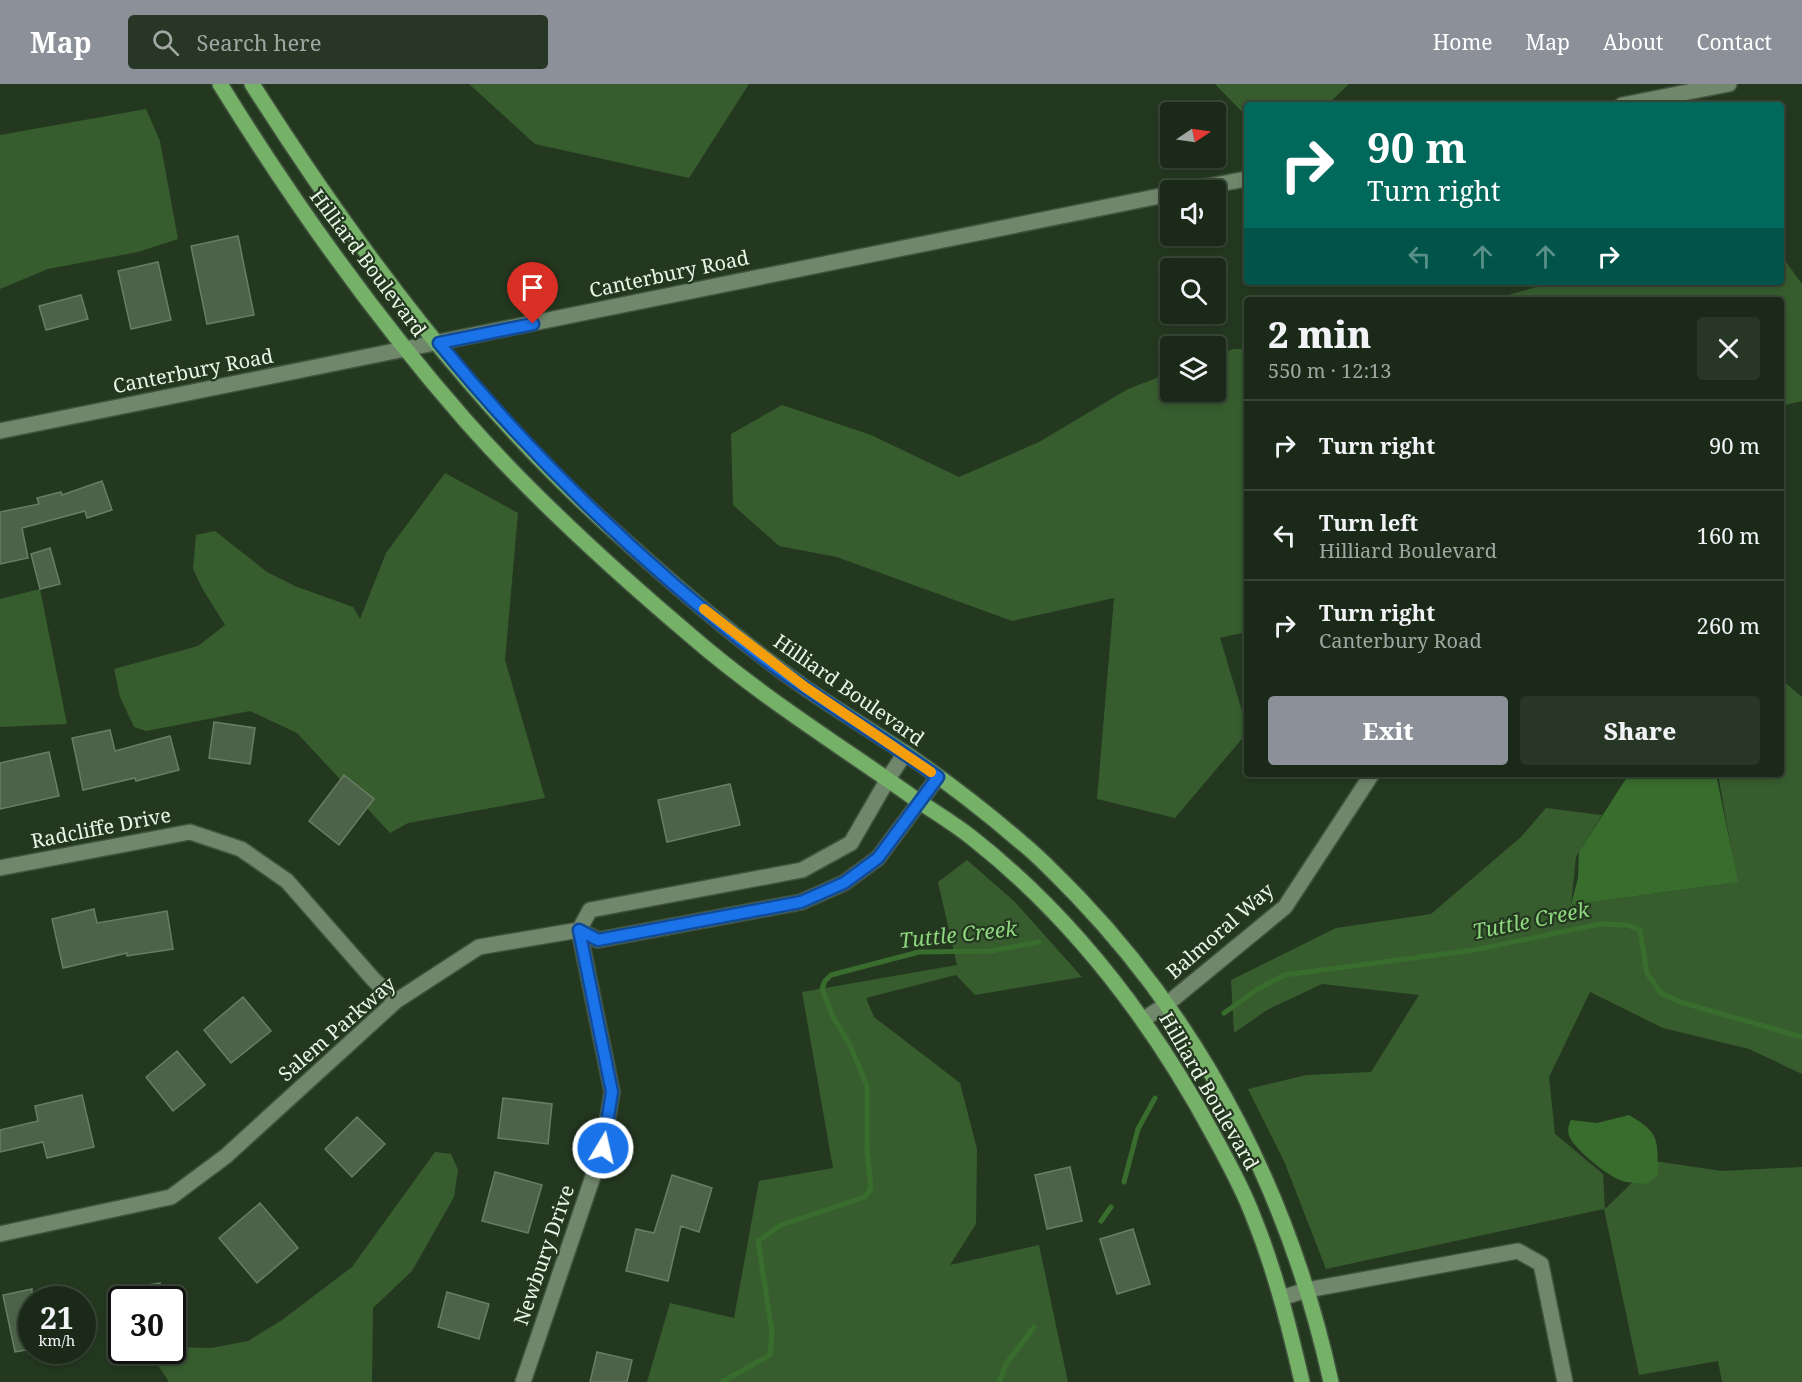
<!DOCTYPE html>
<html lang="en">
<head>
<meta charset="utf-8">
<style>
  :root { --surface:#1b2a18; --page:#283625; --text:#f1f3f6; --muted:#a0a7a2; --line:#394637; --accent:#8c9099 }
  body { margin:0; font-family:"Noto Serif",serif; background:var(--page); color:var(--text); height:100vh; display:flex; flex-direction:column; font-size:22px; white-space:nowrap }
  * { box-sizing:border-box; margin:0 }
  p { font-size:20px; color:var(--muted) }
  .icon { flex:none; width:33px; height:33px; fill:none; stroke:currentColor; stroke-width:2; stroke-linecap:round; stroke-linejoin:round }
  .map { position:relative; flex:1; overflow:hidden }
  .details { position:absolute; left:1244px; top:213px; width:540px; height:480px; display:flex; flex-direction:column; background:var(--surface); border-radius:6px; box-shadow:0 3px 9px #0003,0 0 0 2px var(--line) }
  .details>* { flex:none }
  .banner { position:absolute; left:1244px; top:18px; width:540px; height:183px; border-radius:6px; box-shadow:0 3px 9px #0003,0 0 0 2px var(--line); background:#00695c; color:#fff; overflow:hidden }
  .needle { width:39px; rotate:77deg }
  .fabs { position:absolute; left:1160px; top:18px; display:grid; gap:12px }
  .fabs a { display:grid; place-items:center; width:66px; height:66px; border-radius:6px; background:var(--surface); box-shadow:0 3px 9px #0003,0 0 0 2px var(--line); font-size:30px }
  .speed { position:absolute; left:18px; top:1202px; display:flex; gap:12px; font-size:30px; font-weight:700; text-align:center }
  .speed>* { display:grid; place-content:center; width:78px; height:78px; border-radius:50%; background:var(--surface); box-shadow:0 3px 9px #0003,0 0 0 2px var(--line); line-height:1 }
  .speed small { font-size:15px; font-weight:400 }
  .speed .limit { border:3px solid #111; border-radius:9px; background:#fff; color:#111 }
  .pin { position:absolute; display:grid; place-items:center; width:51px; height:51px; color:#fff; margin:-62px -26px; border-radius:50% 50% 50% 0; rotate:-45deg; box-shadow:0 0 6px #0007 }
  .pin .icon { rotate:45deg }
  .me { position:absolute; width:66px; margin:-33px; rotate:9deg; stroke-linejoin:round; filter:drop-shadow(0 0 4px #0008) }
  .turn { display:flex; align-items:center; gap:21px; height:126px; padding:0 24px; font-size:27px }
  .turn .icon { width:78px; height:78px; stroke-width:2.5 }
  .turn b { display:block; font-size:42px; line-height:51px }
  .lanes { display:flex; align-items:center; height:57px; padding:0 24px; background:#0003; justify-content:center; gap:30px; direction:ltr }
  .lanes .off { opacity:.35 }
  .round { display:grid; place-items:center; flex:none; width:63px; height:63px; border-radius:6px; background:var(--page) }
  .head { display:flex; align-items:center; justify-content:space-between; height:102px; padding:0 24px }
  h1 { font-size:36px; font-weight:800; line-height:45px }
  .primary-button { display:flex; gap:12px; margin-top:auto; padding:12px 24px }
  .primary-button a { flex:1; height:69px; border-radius:6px; background:var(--accent); color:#fff; font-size:24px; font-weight:800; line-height:69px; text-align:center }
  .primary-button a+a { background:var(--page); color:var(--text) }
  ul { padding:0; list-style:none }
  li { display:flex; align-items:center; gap:18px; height:90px; padding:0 24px; border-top:2px solid var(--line) }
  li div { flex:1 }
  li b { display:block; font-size:22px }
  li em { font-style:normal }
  header { display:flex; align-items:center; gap:36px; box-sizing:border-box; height:84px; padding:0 30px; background:var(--accent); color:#fff }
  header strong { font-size:28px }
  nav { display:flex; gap:33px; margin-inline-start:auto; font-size:21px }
  .search { width:420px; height:54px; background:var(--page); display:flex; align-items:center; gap:15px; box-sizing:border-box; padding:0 21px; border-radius:6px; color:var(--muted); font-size:22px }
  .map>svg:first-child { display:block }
</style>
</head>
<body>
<header>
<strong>Map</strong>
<div class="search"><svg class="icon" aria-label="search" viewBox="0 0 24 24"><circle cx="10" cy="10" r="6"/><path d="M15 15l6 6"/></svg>Search here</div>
<nav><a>Home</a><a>Map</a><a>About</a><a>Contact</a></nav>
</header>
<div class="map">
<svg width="1802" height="1298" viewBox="0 0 1802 1298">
  <rect width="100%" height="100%" fill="#243820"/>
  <path fill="#375d2f" d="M469 0H749L689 94 535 60Z
    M1215 0H1349L1327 21H1246V32Z
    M146 25 160 57 178 155 138 168 48 185 0 205V51Z
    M1781 171 1802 200V317L1781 322 1780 216H1490L1555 198H1780Z
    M1233 265H1246V548L1220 554 1246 640V650L1175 734 1097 715 1114 514 1012 537 837 473 779 462 733 421 731 350 782 321 871 351 959 393 1039 358 1128 305 1170 289V308H1215V272Z
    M445 389 518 429 505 576 545 714 408 739 390 749 297 649 250 627 146 647 134 643 120 613 114 585 198 562 225 541 202 504 193 485 196 451 215 447 267 488 295 502 353 523 360 535 386 469Z
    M40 505 67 640 0 643V515Z
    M1781 595 1802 613V990L1749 965 1663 944 1590 908 1549 993 1555 1050 1603 1090 1605 1125 1654 1077 1722 1087 1802 1083V1298H1722L1718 1277 1639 1291 1604 1125 1326 1185 1284 1077 1248 1005 1306 991 1371 988 1419 911 1322 900 1267 926 1234 949 1231 896 1336 844 1431 830 1521 753 1546 724 1602 731 1576 773 1571 821 1737 798 1718 690H1780Z
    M967 776 1014 817 1082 893 975 911 956 891 866 914 874 933 960 999 977 1065 976 1140 950 1181 1039 1161 1068 1298H647L670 1219 734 1234 759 1097 833 1084 802 908 957 881 938 798Z
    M435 1068 451 1070 458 1086 454 1113 412 1187 373 1224 372 1298H169L148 1266H172L173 1263 211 1264 248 1257 282 1236 352 1183Z"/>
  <path fill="#396d2d" d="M1629 690H1716L1738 798 1571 821 1578 794 1579 768Z
    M1629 1031C1661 1050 1657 1055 1658 1091L1646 1100C1639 1099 1629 1099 1622 1097 1608 1092 1577 1067 1570 1054 1567 1047 1568 1042 1571 1036L1597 1039Z"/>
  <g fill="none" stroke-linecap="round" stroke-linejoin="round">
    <path stroke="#396d2d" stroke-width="5" d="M1224 929 1258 905 1284 891 1474 866 1600 840 1627 841 1640 846 1647 889 1661 909 1680 918 1802 953
      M1124 1098 1138 1045 1155 1014
      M1101 1137 1111 1123
      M722 1298 770 1271 772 1248 758 1157 781 1141 865 1113 871 1104 867 1067V1002L850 961 833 933 822 905 825 897 831 891 919 868 991 867 1039 858
      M999 1298 1006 1280 1034 1243"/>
  </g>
  <path fill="#4d6349" stroke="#687e63" stroke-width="1.5" d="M238 152 254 231 207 240 191 162Z
    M158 178 171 236 131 245 118 187Z
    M81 211 88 235 46 246 39 222Z
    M102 397 112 426 87 434 85 427 22 444 28 474 0 480V428L39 420 37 414 61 408 62 411Z
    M50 464 60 500 40 505 31 470Z
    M214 638 255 644 250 680 209 674Z
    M110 646 115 667 170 652 179 686 136 697 135 694 83 706 72 654Z
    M49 668 59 712 0 725V679Z
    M344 691 374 715 339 761 309 737Z
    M730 700 740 741 667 758 658 716Z
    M94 825 97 839 167 827 173 865 127 872V869L63 884 52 835Z
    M243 913 271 947 231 979 204 946Z
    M177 967 205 1001 173 1027 146 993Z
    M82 1011 94 1063 47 1074 43 1058 0 1068V1046L38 1037 35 1022Z
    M503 1014 552 1020 548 1060 498 1054Z
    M357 1033 385 1060 352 1093 325 1065Z
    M1070 1083 1082 1137 1047 1145 1035 1091Z
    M495 1088 542 1101 528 1149 482 1137Z
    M672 1091 712 1104 699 1148 681 1142 668 1197 626 1187 636 1145 654 1149Z
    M260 1119 298 1164 257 1199 219 1154Z
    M1133 1145 1150 1200 1117 1210 1100 1155Z
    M160 1199 163 1215H111L110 1207Z
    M32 1205V1265L15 1268 3 1211Z
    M447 1208 489 1220 479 1255 438 1243Z
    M597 1268 632 1276 627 1298H590Z"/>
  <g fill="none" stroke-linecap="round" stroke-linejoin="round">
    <defs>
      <path id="minor" d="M1622 21 1729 0
        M1188 106 1246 95
        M0 347 1170 110
        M0 784 190 748 241 765 287 797 373 895 396 917
        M579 846 598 856 801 818 844 799 878 774 938 693
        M579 846 590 826 802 786 851 759 888 695 905 669
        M1144 935 1167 920 1285 823 1372 690
        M0 1150 171 1113 226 1072 396 917 479 863 579 846
        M1281 1214 1307 1206 1518 1167 1541 1180 1565 1298
        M523 1298 603 1063 612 1008 579 846"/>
      <path id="major" d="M220 0C293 118 373 231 465 336 533 413 611 484 690 551 760 612 839 661 914 714 933 727 953 739 971 753 1074 834 1154 940 1215 1054 1229 1080 1243 1105 1253 1132 1275 1186 1289 1242 1302 1298
        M252 0C357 165 476 325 623 455 681 507 740 558 804 603 837 626 872 647 905 669 946 697 985 727 1022 759 1042 775 1060 795 1078 813 1207 948 1291 1116 1331 1298"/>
    </defs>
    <use href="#minor" stroke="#41533e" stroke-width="18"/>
    <use href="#major" stroke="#41533e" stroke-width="18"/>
    <use href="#minor" stroke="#71876c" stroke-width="15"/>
    <use href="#major" stroke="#75b268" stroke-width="15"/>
  </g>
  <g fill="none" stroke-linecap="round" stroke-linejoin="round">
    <defs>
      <path id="route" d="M533 240 439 259C535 377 645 482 765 575 820 617 881 652 938 693L878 774 844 799 801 818 598 856 579 846 612 1008 603 1064"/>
    </defs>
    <use href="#route" stroke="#114b97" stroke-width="15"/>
    <use href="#route" stroke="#1a73e8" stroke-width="10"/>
    <path stroke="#f59e0b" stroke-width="10" d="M704 525 805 603 931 688"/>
  </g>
  <g text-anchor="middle" stroke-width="4.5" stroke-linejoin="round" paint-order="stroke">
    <g font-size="20" fill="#e9f6e7" stroke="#243820">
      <text transform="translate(368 179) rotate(53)" y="7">Hilliard Boulevard</text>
      <text transform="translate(669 190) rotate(-12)" y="7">Canterbury Road</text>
      <text transform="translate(193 287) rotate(-11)" y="7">Canterbury Road</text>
      <text transform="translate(849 606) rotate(35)" y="7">Hilliard Boulevard</text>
      <text transform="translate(101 744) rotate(-11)" y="7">Radcliffe Drive</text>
      <text transform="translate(1220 847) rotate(-41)" y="7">Balmoral Way</text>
      <text transform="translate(337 945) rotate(-41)" y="7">Salem Parkway</text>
      <text transform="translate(1209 1007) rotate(60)" y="7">Hilliard Boulevard</text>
      <text transform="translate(544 1171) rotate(-71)" y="7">Newbury Drive</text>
    </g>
    <g font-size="21" font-style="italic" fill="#8fd77f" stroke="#243820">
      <text transform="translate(1531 837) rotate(-11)" y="7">Tuttle Creek</text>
      <text transform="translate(958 851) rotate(-6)" y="7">Tuttle Creek</text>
    </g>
  </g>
</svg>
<div class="fabs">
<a><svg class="needle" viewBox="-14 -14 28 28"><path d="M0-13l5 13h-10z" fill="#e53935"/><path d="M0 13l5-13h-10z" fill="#a0a7a2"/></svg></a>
<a><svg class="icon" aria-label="sound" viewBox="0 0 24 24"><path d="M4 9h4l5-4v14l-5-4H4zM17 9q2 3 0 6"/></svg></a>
<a><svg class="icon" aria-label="search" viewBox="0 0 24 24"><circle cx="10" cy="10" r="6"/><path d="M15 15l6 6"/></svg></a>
<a><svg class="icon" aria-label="layers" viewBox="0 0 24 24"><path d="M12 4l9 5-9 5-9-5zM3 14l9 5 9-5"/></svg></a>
</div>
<div class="speed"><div>21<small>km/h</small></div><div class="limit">30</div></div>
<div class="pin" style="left:533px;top:240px;background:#d93025"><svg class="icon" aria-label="arrive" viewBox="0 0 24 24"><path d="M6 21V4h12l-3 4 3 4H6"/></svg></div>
<svg class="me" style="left:603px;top:1064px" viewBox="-20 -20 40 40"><circle r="17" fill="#1a73e8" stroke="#fff" stroke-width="3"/><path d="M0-11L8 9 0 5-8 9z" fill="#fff"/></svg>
<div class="banner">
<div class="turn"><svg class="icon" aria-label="right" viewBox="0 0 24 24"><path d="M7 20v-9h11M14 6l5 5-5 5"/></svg><div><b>90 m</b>Turn right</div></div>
<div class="lanes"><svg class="icon off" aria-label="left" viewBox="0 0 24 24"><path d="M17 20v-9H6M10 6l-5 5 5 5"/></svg><svg class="icon off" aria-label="ahead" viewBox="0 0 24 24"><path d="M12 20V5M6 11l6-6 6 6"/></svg><svg class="icon off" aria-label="ahead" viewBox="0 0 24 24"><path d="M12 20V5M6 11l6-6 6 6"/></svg><svg class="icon" aria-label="right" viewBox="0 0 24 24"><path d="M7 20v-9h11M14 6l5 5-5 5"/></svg></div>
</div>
<section class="details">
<div class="head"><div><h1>2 min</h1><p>550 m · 12:13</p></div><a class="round"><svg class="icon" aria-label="close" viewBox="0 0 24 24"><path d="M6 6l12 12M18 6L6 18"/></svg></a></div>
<ul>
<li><svg class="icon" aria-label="right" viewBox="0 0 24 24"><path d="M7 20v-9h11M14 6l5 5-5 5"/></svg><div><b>Turn right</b></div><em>90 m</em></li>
<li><svg class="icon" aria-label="left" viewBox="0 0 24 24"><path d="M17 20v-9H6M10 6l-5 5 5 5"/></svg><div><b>Turn left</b><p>Hilliard Boulevard</p></div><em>160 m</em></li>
<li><svg class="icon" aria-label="right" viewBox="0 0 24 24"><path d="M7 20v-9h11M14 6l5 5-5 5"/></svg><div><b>Turn right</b><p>Canterbury Road</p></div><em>260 m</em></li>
</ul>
<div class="primary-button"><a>Exit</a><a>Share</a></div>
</section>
</div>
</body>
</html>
